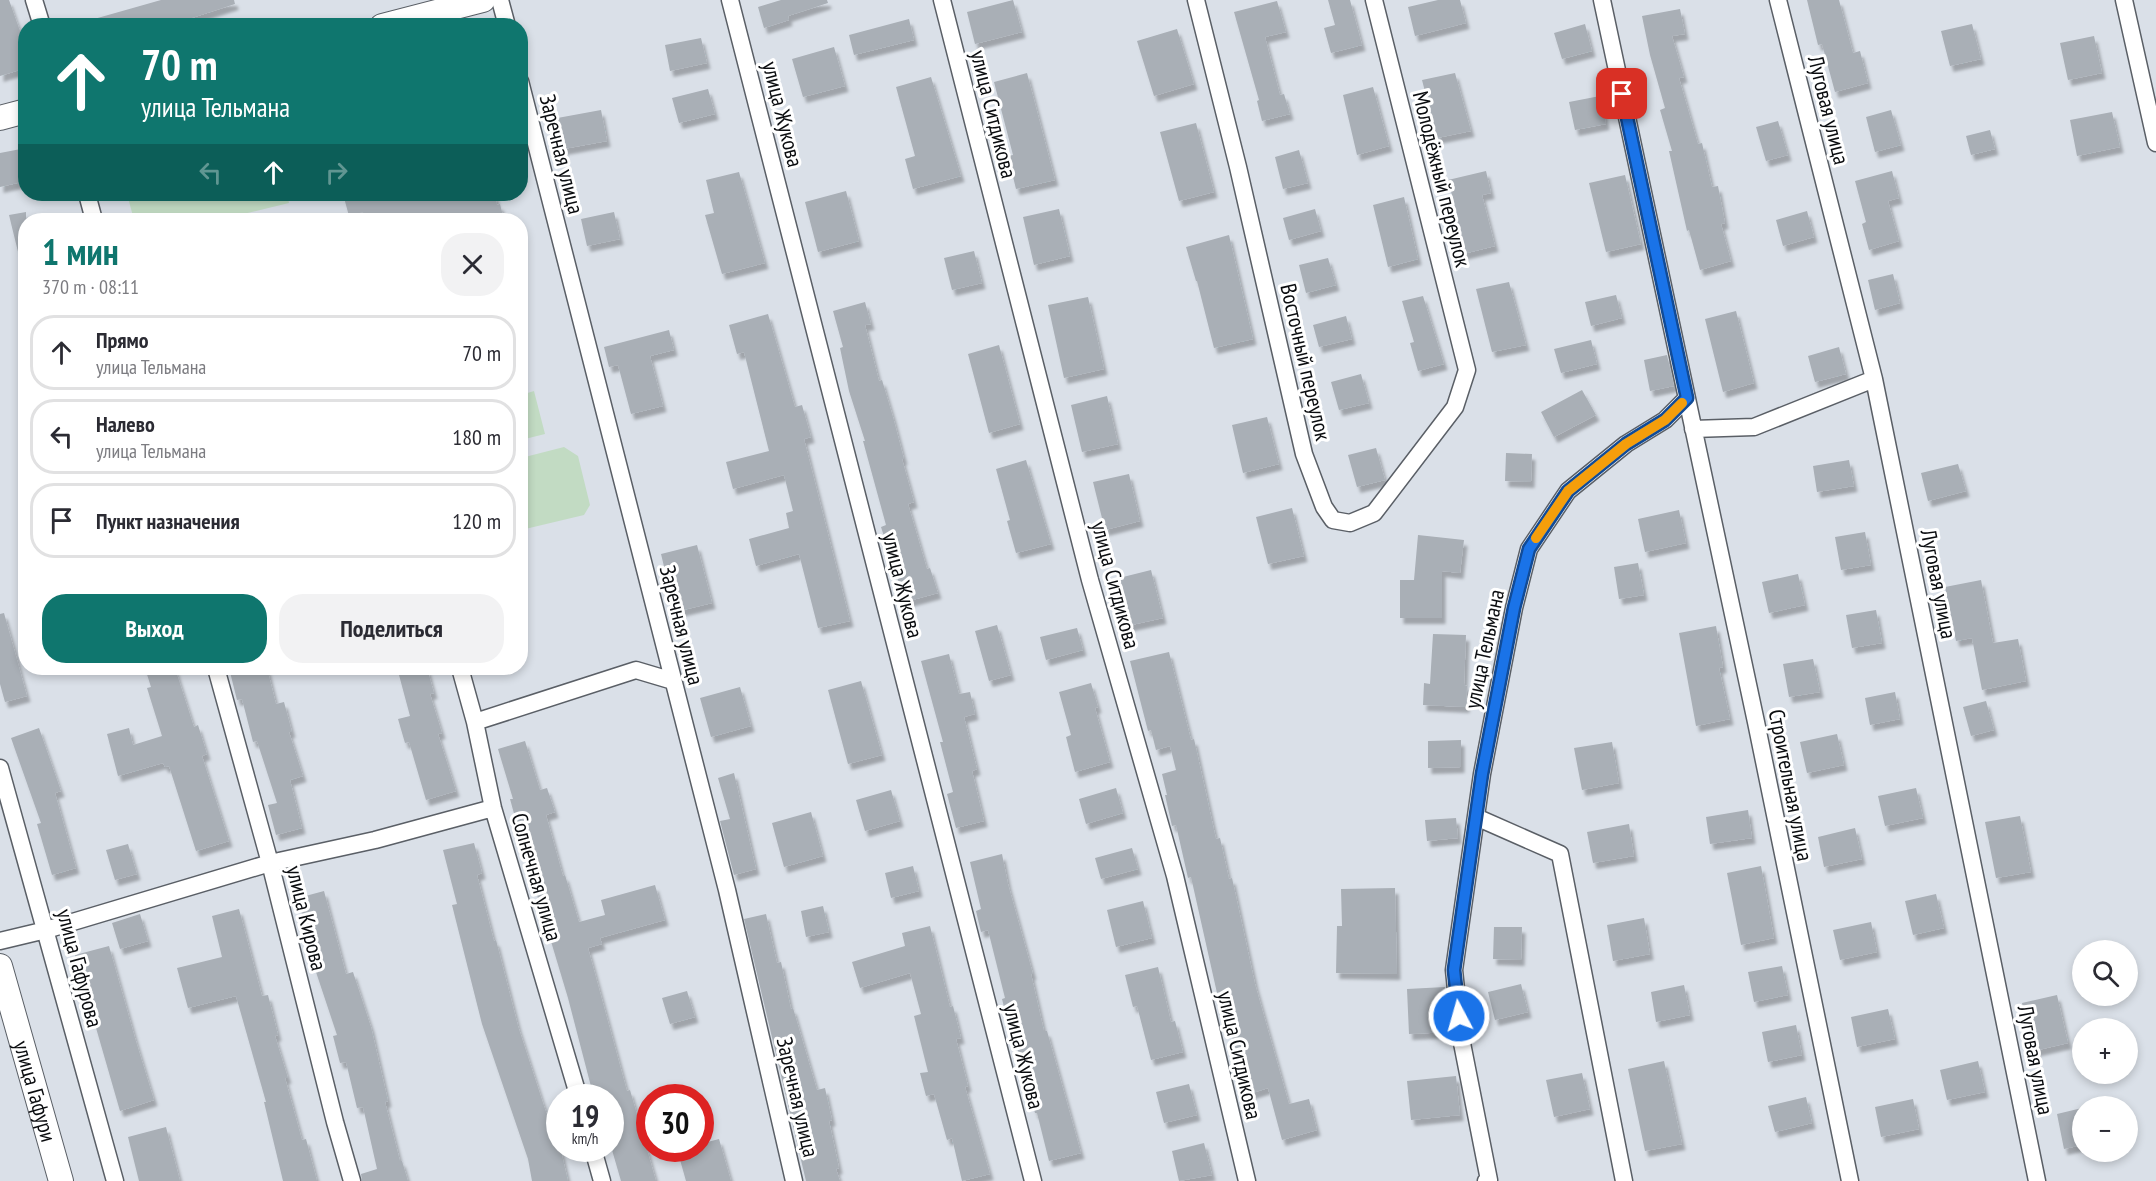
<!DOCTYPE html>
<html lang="ru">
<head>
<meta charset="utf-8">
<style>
  :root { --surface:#fff; --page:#f2f2f3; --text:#2b2b33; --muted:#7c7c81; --line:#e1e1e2; --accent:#0f766e }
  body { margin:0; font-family:"PT Sans Narrow",sans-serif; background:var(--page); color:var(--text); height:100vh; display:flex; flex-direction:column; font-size:22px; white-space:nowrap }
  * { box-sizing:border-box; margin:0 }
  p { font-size:20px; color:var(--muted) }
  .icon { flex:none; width:33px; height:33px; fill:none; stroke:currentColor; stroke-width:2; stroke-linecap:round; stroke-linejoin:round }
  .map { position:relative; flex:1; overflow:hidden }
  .sheet { position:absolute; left:18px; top:213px; width:510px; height:462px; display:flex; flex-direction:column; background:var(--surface); border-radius:24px; box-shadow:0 3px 9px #0003 }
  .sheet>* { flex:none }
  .banner { position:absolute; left:18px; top:18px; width:510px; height:183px; border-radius:24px; box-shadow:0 3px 9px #0003; background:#0f766e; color:#fff; overflow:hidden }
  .controls { position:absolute; left:2072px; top:940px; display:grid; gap:12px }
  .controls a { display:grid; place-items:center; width:66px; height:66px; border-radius:50%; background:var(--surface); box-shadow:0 3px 9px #0003; font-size:30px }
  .speed { position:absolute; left:546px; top:1084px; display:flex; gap:12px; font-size:30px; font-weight:700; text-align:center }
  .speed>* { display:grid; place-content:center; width:78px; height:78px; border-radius:50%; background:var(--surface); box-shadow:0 3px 9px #0003; line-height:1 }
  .speed small { font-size:15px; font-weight:400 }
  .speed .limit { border:9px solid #d22; background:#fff; color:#111 }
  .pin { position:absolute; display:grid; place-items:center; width:51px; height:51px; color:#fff; margin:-26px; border-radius:12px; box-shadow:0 3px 9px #0006 }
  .me { position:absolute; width:66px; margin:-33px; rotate:354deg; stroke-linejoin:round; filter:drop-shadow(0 0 4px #0008) }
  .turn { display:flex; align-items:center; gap:21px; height:126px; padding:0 24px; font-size:27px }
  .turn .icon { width:78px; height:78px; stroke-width:2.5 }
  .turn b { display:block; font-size:42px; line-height:51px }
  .lanes { display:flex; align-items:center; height:57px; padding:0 24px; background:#0003; justify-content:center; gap:30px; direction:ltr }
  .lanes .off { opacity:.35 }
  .round { display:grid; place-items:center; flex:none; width:63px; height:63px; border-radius:24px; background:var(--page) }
  .head { display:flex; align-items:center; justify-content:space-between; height:102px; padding:0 24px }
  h1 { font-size:36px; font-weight:600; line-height:45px; color:var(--accent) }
  .primary-button { display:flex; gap:12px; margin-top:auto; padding:12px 24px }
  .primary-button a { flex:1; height:69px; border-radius:24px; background:var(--accent); color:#fff; font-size:24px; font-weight:600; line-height:69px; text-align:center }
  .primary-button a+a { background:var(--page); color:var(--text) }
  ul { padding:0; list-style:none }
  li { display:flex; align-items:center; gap:18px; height:75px; margin:0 12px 9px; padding:0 12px; border:3px solid var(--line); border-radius:24px }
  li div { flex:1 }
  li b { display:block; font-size:22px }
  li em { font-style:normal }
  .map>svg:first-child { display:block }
</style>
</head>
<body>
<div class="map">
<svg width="2156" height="1181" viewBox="0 0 2156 1181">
  <defs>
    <filter id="shadow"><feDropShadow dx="3.5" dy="6" stdDeviation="1.5" flood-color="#0004"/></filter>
  </defs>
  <rect width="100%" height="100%" fill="#dae0e8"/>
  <path fill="#c2dbc3" d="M127 194H287L289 203 218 220H134Z
    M534 391 545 434 521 440V395Z
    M564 447 578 456 590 505 584 515 521 530V458Z"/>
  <path fill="#a9afb6" filter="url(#shadow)" d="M0 0H9L26 48V68L0 76Z
    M161 0H234L235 4 167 26H87V21Z
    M781 0H827L828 3 788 16 789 20 764 28 758 7Z
    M1013 0 1022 32 975 44 967 12Z
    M1328 0H1350L1362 45 1331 53 1324 28 1335 25Z
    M1438 0H1460L1466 23 1415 36 1408 7Z
    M1807 0H1839L1853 53 1860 51 1868 83 1835 92 1822 44 1818 45Z
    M1277 1 1286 32 1265 37 1280 95 1284 94 1290 114 1262 121 1257 101 1259 100 1234 12Z
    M1680 9 1685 34 1672 36 1684 77 1679 78 1698 144 1702 143 1712 187 1718 186 1725 223 1721 224 1731 261 1700 270 1689 230 1687 231 1669 151H1672L1660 110 1665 108 1650 55 1642 16Z
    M909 19 914 40 854 55 849 35Z
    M1585 24 1592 51 1562 59 1554 33Z
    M1972 24 1981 59 1950 66 1941 31Z
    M1177 29 1194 84 1154 96 1137 41Z
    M2094 36 2102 73 2068 80 2060 43Z
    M701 38 707 63 670 71 665 45Z
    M834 47 845 86 803 97 792 59Z
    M1027 73 1055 180 1016 189 1008 156 1013 155 994 82Z
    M1455 73 1471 131 1437 138 1422 80Z
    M931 77 961 176 913 189 905 159 915 156 896 87Z
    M1373 87 1389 146 1357 155 1343 95Z
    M708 89 715 114 679 123 672 98Z
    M1600 96 1606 124 1575 130 1569 102Z
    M601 110 607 141 558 150 552 119Z
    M1891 110 1901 145 1875 152 1866 117Z
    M2112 112 2120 147 2077 156 2070 120Z
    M1778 121 1788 155 1766 161 1756 127Z
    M1196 123 1214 192 1179 201 1160 132Z
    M1990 130 1995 149 1971 155 1966 136Z
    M26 148V181L0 187V153Z
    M1299 150 1308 183 1283 189 1275 157Z
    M1486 171 1491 193 1482 195 1495 246 1463 254 1454 219 1458 218 1448 180Z
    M1892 171 1899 198 1888 201 1899 241 1869 250 1862 224 1866 222 1855 181Z
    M739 172 765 263 722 274 705 215 714 213 706 180Z
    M1625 175 1641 244 1606 252 1589 183Z
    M846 191 859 241 818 252 805 202Z
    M343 194H495L497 205 500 204 504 220H365L363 212 349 216Z
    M1404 197 1418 259 1388 267 1373 205Z
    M1059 209 1070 256 1034 265 1023 217Z
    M1315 209 1321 231 1289 240 1283 218Z
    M1807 211 1814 237 1783 246 1776 220Z
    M26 212V260H20L9 215Z
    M614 212 620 239 587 246 581 219Z
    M1229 235 1253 339 1214 348 1197 281H1196L1186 247Z
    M974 251 982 283 952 290 944 258Z
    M1328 258 1336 285 1306 293 1299 265Z
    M1893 274 1900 303 1875 310 1868 280Z
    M1509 282 1526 345 1492 352 1476 289Z
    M1616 295 1622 318 1591 326 1585 302Z
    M1423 296 1444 364 1418 371 1410 343 1414 342 1402 301Z
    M1088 297 1104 369 1064 378 1048 305Z
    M865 302 871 324 865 325 879 381 882 380 893 417 904 459H902L914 502 908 504 927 569 930 568 938 593 905 602 881 527 886 525 863 441H865L849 391 840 348 843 347 833 311Z
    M1736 311 1754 383 1723 392 1705 319Z
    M768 314 795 407 802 405 811 437 804 439 850 621 818 628 799 554 756 566 749 539 789 528 786 513 793 511 784 475 733 489 726 462 769 451 744 352 737 354 729 325Z
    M1346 316 1352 339 1319 347 1313 325Z
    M669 330 674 350 650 356 663 406 631 414 618 365 609 367 604 347Z
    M1591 340 1597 364 1561 373 1554 349Z
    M999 345 1020 424 989 433 968 354Z
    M1839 347 1846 374 1815 382 1808 356Z
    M1667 355 1674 386 1650 391 1644 360Z
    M1361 374 1369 403 1339 410 1331 382Z
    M1582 390 1596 415 1554 437 1541 412Z
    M1107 396 1118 444 1082 452 1071 405Z
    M1267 417 1279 464 1243 473 1232 425Z
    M1376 448 1385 480 1357 487 1348 455Z
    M1506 453 1532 454 1531 482 1505 481Z
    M1026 460 1051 544 1016 553 1007 521 1010 520 996 469Z
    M1849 460 1854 486 1817 492 1813 466Z
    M1958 464 1966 491 1928 501 1921 473Z
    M1129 474 1140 521 1105 530 1093 482Z
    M1292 508 1304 556 1268 564 1256 517Z
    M1679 510 1686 543 1645 552 1638 519Z
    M1865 532 1871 565 1841 570 1835 537Z
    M1418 535 1464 540 1460 573 1442 571V618H1400V580H1414Z
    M697 545 712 603 675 612 661 554Z
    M1638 563 1644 595 1619 599 1614 567Z
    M1151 570 1163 618 1127 626 1115 579Z
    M1798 574 1805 605 1769 613 1762 582Z
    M1981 580 1993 643 2018 639 2026 681 1982 690 1972 638 1956 641 1945 587Z
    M1876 610 1882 643 1852 648 1846 615Z
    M4 613 27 696 5 702 0 684V614Z
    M997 625 1011 675 989 681 975 631Z
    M1716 626 1723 667 1719 668 1730 719 1696 726 1679 633Z
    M1077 628 1083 650 1046 660 1040 637Z
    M1433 634 1466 635 1464 685 1467 686 1466 707 1423 705 1424 683 1430 684Z
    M1169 652 1191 740 1194 739 1216 839 1220 838 1229 879 1232 878 1255 984 1289 1104 1309 1099 1317 1130 1282 1140 1268 1088 1249 1094 1219 992 1217 993 1191 877 1188 878 1176 825 1172 826 1165 795H1167L1162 774 1176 770 1170 746 1156 750 1151 730 1148 731 1130 661Z
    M949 654 959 694 970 692 975 714 964 717 977 769 972 771 984 821 956 828 947 794 953 792 940 742H943L921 661Z
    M1813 659 1820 692 1789 697 1783 664Z
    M145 668H175L194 727 198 725 207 754 202 756 229 841 196 851 169 766 165 767 163 763 118 776 107 734 129 728 133 745 162 736 147 688 151 687Z
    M229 668H267L276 704 284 702 292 732H289L303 776 290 780 302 828 276 835 268 805 277 803 257 741 253 742 242 699 237 700Z
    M427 668 434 693 430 694 442 733 438 734 456 791 426 800 409 742 405 743 398 719 410 716 399 675Z
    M861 681 882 755 848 764 828 690Z
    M1091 683 1098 707 1095 708 1110 762 1075 772 1066 737 1071 735 1059 692Z
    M740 687 751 726 711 737 700 698Z
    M1895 692 1900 719 1870 725 1865 698Z
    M1986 701 1994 730 1971 736 1963 707Z
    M39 728 61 791 55 793 76 868 52 875 37 824 41 823 11 738Z
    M1837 734 1844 765 1807 773 1800 742Z
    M1461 740V767L1428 768V741Z
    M525 741 540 790 547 788 555 812 546 815 563 876 565 875 579 922 605 915 601 900 655 885 665 920 600 938 602 944 588 948 627 1091 630 1090 656 1181H621L610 1143V1098H594L568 998 529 868 510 799H513L498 749Z
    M1612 742 1619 783 1582 790 1574 748Z
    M734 773 756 869 734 875 720 821 730 819 718 778Z
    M1116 788 1123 813 1086 824 1079 799Z
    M1916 788 1923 818 1885 826 1878 796Z
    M891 790 900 821 865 831 856 800Z
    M1748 810 1752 838 1710 844 1706 817Z
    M811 812 823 856 784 867 772 823Z
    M2020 816 2031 872 1996 878 1985 822Z
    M1456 818 1458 838 1427 841 1425 820Z
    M1629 824 1634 856 1593 863 1587 832Z
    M1855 828 1862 859 1824 867 1818 837Z
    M474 843 482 873 477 875 494 941 496 940 518 1026 546 1112 561 1151 568 1181H532L528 1159 482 1024 452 905 457 904 443 850Z
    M128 844 137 874 115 880 106 850Z
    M1132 848 1138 869 1101 879 1095 858Z
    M1002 854 1008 884 1033 974H1031L1044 1031H1047L1081 1153 1049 1161 1037 1113H1035L1012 1030 1010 1031 1002 999 1005 998 988 930 981 932 976 911 981 909 970 862Z
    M913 866 919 891 891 898 885 873Z
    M1761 866 1774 938 1741 945 1727 873Z
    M1395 888 1397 974 1336 973 1337 926H1342L1341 889Z
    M324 891 346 974 353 972 371 1027 388 1101 385 1102 400 1161H402L408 1181H362L361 1174 377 1169 363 1107 357 1108 346 1062 340 1063 333 1036 337 1035 316 972 298 898Z
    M1936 894 1944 928 1913 935 1905 901Z
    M1143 901 1152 938 1116 947 1107 910Z
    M823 906 829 932 806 937 801 911Z
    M239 909 262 996 268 995 278 1035 275 1036 288 1078H285L302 1140 306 1139 317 1181H283L264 1102H266L236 996 188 1008 177 968 222 957 212 916Z
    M140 914 148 941 120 949 112 923Z
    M766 914 777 963 781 962 791 1009 793 1008 817 1090 825 1088 832 1120 829 1121 839 1168 836 1169 840 1181H806L744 919Z
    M1644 918 1650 954 1613 961 1607 925Z
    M1871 922 1877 952 1840 960 1833 930Z
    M930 926 950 1007 953 1006 961 1038 956 1039 968 1086 965 1087 990 1174 962 1181 952 1138 947 1140 934 1094 926 1096 920 1073 928 1072 914 1016 921 1014 910 973 860 988 852 962 905 946 902 933Z
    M1494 927H1522L1521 960 1493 959Z
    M109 946 135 1038 154 1100 120 1111 75 955Z
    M1782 966 1788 995 1754 1002 1748 972Z
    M1158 967 1171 1022 1175 1021 1183 1052 1151 1060 1137 1006 1133 1007 1125 975Z
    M1521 984 1528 1012 1495 1020 1488 992Z
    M1684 985 1690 1015 1656 1022 1651 992Z
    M1445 987 1450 1032 1409 1034 1407 989Z
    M687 991 695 1017 670 1024 662 998Z
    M2057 995 2068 1043 2034 1051 2022 1003Z
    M1888 1009 1895 1039 1857 1047 1851 1017Z
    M1796 1025 1802 1055 1768 1062 1762 1032Z
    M1664 1061 1682 1144 1645 1151 1628 1069Z
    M1978 1061 1985 1092 1947 1100 1940 1070Z
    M1582 1073 1590 1109 1554 1117 1546 1080Z
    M1456 1076 1460 1115 1411 1120 1407 1081Z
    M1189 1084 1197 1115 1164 1123 1156 1092Z
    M1806 1097 1812 1123 1775 1132 1768 1106Z
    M1913 1099 1919 1129 1881 1137 1875 1107Z
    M2082 1108V1145L2064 1149 2057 1114Z
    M166 1127 180 1181H139L128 1137Z
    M719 1139 731 1181H686L677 1149H700V1144Z
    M1204 1143 1212 1175 1179 1181 1172 1151Z"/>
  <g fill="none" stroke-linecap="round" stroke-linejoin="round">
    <defs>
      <path id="street" d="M34 0 42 26
        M500 0 507 26
        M730 0 1033 1181
        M942 0 1090 580 1175 876 1247 1181
        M1196 0 1238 167 1304 454 1324 507 1333 520 1350 523 1374 513 1455 407 1467 370 1374 0
        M1602 0 1756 722 1850 1181
        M1778 0 1874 379 2037 1181
        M2124 0 2156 143
        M520 81 727 890 794 1181
        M87 194 94 220
        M1693 429 1754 427 1874 379
        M216 668 270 863 335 1122 352 1181
        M460 668 475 722 493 808 579 1098
        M475 722 636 670 673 681
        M0 768 115 1181
        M1476 817 1560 854 1624 1181
        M0 941 46 930 270 863 375 840 493 808
        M593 1149 602 1181
        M1486 1181 1489 1180 1461 1038 1454 970 1482 774 1514 608 1529 549 1568 491 1626 444 1665 420 1687 398"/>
      <g id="secondary">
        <path d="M382 26 483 0"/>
        <path d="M0 118 26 111"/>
        <path id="s1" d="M0 966 61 1181"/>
      </g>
    </defs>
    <use href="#street" stroke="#5a5f66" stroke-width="19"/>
    <use href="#secondary" stroke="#5a5f66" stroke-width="26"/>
    <use href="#street" stroke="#fff" stroke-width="16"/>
    <use href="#secondary" stroke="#fff" stroke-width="24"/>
  </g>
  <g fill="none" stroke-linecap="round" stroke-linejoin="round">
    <defs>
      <path id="route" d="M1459 1016 1454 970 1482 774 1514 608 1529 549 1568 491 1626 444 1665 420 1687 398 1622 94"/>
    </defs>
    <use href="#route" stroke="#114b97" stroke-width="15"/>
    <use href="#route" stroke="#1a73e8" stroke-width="10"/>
    <path stroke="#f59e0b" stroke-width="10" d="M1536 538 1568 491 1626 444 1665 420 1682 403"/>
  </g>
  <g text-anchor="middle" stroke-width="6" stroke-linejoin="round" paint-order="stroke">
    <g font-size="22" fill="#0a0c0f" stroke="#fff">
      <text transform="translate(1829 110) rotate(76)" y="8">Луговая улица</text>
      <text transform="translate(783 114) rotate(76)" y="8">улица Жукова</text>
      <text transform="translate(994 114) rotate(76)" y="8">улица Ситдикова</text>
      <text transform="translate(562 154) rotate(76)" y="8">Заречная улица</text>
      <text transform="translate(1442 179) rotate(76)" y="8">Молодёжный переулок</text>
      <text transform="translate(1306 362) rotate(77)" y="8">Восточный переулок</text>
      <text transform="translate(1939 584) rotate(79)" y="8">Луговая улица</text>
      <text transform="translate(903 585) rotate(76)" y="8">улица Жукова</text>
      <text transform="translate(1116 585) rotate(75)" y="8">улица Ситдикова</text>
      <text transform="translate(682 625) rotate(76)" y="8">Заречная улица</text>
      <text transform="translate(1484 649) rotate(-78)" y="8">улица Тельмана</text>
      <text transform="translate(1791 785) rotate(79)" y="8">Строительная улица</text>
      <text transform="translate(537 877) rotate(74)" y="8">Солнечная улица</text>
      <text transform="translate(307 918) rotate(76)" y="8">улица Кирова</text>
      <text transform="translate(80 968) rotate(75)" y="8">улица Гафурова</text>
      <text transform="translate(1240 1055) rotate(77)" y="8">улица Ситдикова</text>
      <text transform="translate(1024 1056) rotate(76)" y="8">улица Жукова</text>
      <text transform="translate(2036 1060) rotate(79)" y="8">Луговая улица</text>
      <text dy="8" stroke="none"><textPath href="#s1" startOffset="130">улица Гафури</textPath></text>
      <text transform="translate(798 1097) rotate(77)" y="8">Заречная улица</text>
    </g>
  </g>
</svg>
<div class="controls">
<a><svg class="icon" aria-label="search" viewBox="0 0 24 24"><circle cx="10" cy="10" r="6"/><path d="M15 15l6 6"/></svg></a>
<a>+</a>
<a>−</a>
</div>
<div class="speed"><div>19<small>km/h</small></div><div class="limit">30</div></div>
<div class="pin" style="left:1622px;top:94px;background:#d93025"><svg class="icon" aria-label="arrive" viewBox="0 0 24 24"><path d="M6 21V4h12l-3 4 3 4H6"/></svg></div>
<svg class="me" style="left:1459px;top:1016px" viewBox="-20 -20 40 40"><circle r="17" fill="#1a73e8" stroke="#fff" stroke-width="3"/><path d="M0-11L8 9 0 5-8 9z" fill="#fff"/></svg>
<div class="banner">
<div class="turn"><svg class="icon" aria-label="ahead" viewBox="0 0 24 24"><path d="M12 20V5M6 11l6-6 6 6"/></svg><div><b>70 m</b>улица Тельмана</div></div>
<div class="lanes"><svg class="icon off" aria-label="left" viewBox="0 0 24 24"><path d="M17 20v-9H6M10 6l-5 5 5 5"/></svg><svg class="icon" aria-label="ahead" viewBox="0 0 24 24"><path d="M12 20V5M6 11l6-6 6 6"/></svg><svg class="icon off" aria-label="right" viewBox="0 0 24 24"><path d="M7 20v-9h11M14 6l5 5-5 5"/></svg></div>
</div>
<section class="sheet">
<div class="head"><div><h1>1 мин</h1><p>370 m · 08:11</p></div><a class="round"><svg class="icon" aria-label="close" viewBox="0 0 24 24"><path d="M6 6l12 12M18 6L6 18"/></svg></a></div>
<ul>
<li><svg class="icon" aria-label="ahead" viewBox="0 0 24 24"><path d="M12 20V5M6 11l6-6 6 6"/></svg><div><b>Прямо</b><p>улица Тельмана</p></div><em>70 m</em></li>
<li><svg class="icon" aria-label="left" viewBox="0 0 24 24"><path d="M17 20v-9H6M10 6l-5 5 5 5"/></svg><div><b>Налево</b><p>улица Тельмана</p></div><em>180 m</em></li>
<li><svg class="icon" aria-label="arrive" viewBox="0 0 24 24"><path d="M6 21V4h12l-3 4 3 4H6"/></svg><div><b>Пункт назначения</b></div><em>120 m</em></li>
</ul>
<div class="primary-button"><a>Выход</a><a>Поделиться</a></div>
</section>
</div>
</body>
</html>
